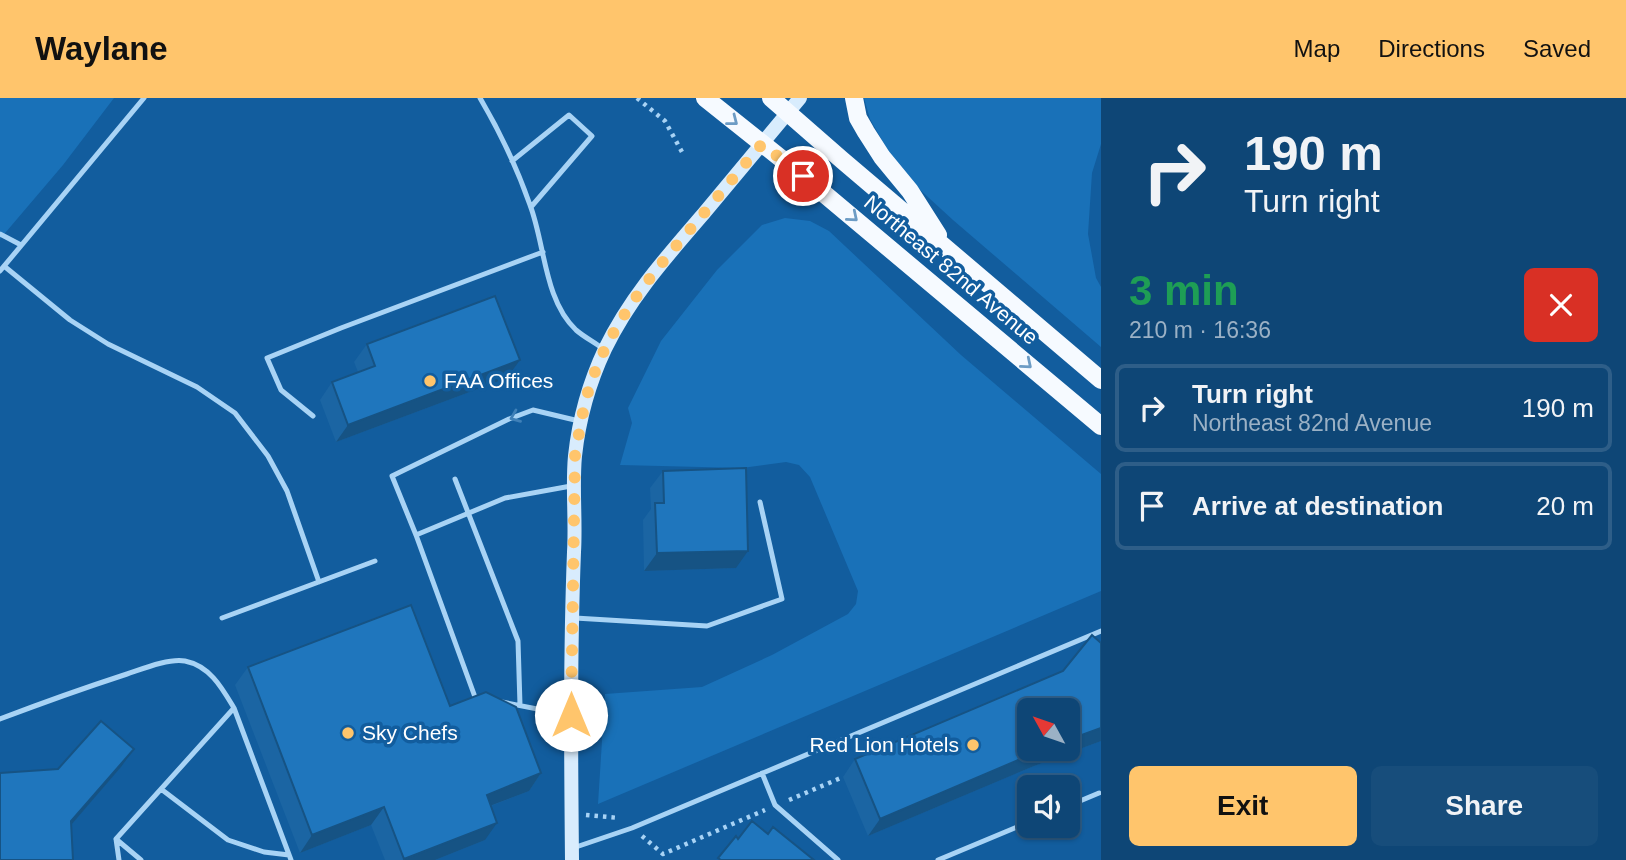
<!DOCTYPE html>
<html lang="en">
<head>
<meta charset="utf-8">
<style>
  :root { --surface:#0e4676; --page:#174d7b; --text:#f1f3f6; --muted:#9bb1c5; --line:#2e5e88; --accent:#ffc56c }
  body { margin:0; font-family:Helvetica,sans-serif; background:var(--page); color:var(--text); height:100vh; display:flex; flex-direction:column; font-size:26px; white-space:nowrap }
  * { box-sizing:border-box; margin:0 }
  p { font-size:23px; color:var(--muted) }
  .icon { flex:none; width:38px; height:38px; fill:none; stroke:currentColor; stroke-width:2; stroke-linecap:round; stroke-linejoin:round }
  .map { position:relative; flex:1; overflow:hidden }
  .side { display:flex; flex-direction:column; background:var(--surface); width:525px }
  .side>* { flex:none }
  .top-card { background:#0e4676; color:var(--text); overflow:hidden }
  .needle { width:46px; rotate:310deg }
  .fabs { position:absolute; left:1017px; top:600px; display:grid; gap:14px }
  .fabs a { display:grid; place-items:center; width:63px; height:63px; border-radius:10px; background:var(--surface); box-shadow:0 2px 5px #0004,0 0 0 2px var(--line); font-size:35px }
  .pin { position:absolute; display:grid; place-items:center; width:60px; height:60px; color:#fff; margin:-30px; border:4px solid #fff; border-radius:50%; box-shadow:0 2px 7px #0007 }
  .me { position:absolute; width:77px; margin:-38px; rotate:0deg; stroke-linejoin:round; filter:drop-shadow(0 0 5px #0008) }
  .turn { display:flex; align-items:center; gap:24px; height:147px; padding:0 28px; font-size:32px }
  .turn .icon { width:91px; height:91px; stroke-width:2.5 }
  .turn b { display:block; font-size:49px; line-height:60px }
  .round { display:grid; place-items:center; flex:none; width:74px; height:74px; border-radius:10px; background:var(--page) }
  .overview { display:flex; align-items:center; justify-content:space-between; height:119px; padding:0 28px }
  h1 { font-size:42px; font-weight:800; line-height:52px; color:#1e9e55 }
  .cta { display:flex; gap:14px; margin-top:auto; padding:14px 28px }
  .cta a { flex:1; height:80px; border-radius:10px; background:var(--accent); color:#111; font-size:28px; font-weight:800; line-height:80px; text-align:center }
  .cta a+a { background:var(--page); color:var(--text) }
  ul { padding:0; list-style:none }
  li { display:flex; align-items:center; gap:21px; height:88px; margin:0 14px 10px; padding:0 14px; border:4px solid var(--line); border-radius:10px }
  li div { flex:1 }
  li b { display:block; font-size:26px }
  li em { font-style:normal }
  header { display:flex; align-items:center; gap:42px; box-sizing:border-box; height:98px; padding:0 35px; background:var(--accent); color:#111 }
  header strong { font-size:33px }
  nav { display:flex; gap:38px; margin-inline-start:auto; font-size:24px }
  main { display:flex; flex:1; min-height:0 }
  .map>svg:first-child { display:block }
</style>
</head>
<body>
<header>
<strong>Waylane</strong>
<nav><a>Map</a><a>Directions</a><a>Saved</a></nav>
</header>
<main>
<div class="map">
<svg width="1101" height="762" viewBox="0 0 1101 762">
  <rect width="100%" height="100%" fill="#125d9e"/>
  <path fill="#1971b8" d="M0 0H114L63 67 0 141Z
    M864 0H1101V46L1092 75 1088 136 1096 180 1101 189V249L953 122 917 89 887 51 870 21Z
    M785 120 810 123 829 133 961 257 1101 376V493L598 706 605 596 702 589 772 557 848 516 856 506 858 493 810 379 799 367 786 364 742 370 620 367 632 325 628 310 661 243 717 172 762 127Z"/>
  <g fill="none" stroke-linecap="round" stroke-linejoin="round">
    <path stroke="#a8d3f5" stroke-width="4.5" stroke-dasharray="3.5 5" stroke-linecap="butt" d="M637 0 665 23 682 54
      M789 702 843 679
      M586 717 619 720
      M642 738 663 756 765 712"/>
    <path stroke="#a8d3f5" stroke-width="5" d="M480 0C500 34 517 70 530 107 545 146 544 202 576 232 584 239 594 244 602 250
      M512 63 569 17 592 38 531 109
      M0 136 21 147
      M4 168 70 222 108 246 197 289 235 315 268 358 287 393 319 484
      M0 173 144 0
      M313 318 281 292 267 260 341 230 543 154
      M455 381 518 543 520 607
      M416 437 392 378 509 321 533 312 579 323
      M222 520 375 463
      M575 520 707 528 782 501 760 404
      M479 600 475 599 416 437 505 400 571 388
      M502 604 568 617
      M0 621C42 605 84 590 127 576 142 571 169 560 185 563 210 568 222 590 234 610
      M762 675 775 707 838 762
      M161 691 228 742 264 754 289 757
      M1068 708 1099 695
      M116 741 141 762
      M573 750 632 730 1101 533
      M119 762 116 741 234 610 291 762
      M938 762 1029 724"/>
    <path stroke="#d8ecfd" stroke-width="14" d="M572 762C571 659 570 557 574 454 576 422 572 390 575 358 579 321 589 285 605 251 630 199 668 157 705 114 737 76 768 38 800 0"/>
    <path stroke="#f6faff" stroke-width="18" d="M705 0 803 78 1101 328
      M771 0 842 62 1101 282
      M854 0 858 20 866 34 882 59 910 93 938 137"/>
  </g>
  <path fill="#1b65a3" d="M367 246 507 280 336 344 320 302 332 284 358 274 354 264Z
    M663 373 736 470 644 473 643 422 651 411 650 390Z
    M1101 545V643L1034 668 868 738 843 679 855 661 1063 573Z
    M248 569 450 608 541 675 529 693 491 708 485 742 435 762H385L371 727 300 755 235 587Z"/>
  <path fill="#165384" d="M520 262 507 280 336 344 348 327Z
    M748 453 736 470 644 473 657 455Z
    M1101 630V643L1034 668 868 738 880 721 1044 651H1068V642Z
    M134 651 121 669 59 741 71 723Z
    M541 675 529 693 474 714 487 697Z
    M384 709 371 727 300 755 312 737Z
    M497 725 485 742 435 762H403Z"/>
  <path fill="#1f76bd" stroke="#165384" stroke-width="2" d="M495 198 520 262 348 327 332 284 375 268 367 246Z
    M746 370 748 453 657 455 655 405H664L663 373Z
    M411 507 450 608 486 594 516 609 541 675 487 697 497 725 404 761 384 709 312 737 248 569Z
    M1092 537 1101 545V630L1068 642V612H1029V651H1044L880 721 855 661 1063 573Z
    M101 623 134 651 71 723 73 762H0V675L58 671Z
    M752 723 768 736 773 729 814 762H721L718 760 736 738 738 741Z"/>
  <defs><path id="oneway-chevron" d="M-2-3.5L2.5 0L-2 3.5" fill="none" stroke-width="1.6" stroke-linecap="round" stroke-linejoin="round" transform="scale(1.75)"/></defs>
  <g stroke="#6d9cc5">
    <use href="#oneway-chevron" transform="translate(733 23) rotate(38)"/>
    <use href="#oneway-chevron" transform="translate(853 119) rotate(40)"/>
    <use href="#oneway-chevron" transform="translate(1027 266) rotate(40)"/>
  </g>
  <use stroke="#3f80b8" href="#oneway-chevron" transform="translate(515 319) rotate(158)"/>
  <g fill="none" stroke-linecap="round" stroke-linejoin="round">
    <path stroke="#ffc56c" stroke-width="12" stroke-dasharray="0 21.6" d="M571 617 575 358C579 336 582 315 588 294 607 230 650 178 693 128 716 101 739 73 762 46L803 78"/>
  </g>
  <g fill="#ffc56c" stroke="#125d9e" stroke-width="2.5">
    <circle cx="430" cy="283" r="7"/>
    <circle cx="348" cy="635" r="7"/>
    <circle cx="973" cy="647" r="7"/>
  </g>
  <g text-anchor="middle" stroke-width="7" stroke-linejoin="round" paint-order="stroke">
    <g font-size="21" fill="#fff" stroke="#125d9e">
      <text transform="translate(951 172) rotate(40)" y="7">Northeast 82nd Avenue</text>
    </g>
    <g font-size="21" fill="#fff" stroke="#125d9e" text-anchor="start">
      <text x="444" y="290">FAA Offices</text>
      <text x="362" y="642">Sky Chefs</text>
      <text x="959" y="654" text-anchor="end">Red Lion Hotels</text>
    </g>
  </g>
</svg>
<div class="fabs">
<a><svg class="needle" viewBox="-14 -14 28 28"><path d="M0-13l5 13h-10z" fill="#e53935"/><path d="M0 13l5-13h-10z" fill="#9bb1c5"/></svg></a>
<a><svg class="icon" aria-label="sound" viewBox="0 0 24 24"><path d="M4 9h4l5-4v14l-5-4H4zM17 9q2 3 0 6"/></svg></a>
</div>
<div class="pin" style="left:803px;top:78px;background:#d93025"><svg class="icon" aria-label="arrive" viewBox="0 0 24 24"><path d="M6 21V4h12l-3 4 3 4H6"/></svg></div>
<svg class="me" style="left:571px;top:617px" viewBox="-20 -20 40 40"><circle r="19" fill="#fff"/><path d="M0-13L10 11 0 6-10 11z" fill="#ffc56c"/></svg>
</div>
<section class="side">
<div class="top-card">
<div class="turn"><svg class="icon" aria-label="right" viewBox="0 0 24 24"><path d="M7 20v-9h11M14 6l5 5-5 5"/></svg><div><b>190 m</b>Turn right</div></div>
</div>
<div class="overview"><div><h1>3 min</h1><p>210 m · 16:36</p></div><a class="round" style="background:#d93025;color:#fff"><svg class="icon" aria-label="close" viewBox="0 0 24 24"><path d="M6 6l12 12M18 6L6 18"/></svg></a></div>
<ul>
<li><svg class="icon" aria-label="right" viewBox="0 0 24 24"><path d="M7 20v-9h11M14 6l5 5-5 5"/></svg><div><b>Turn right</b><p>Northeast 82nd Avenue</p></div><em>190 m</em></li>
<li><svg class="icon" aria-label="arrive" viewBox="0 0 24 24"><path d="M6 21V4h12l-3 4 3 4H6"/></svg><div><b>Arrive at destination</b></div><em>20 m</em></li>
</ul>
<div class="cta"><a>Exit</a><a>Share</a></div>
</section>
</main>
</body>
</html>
